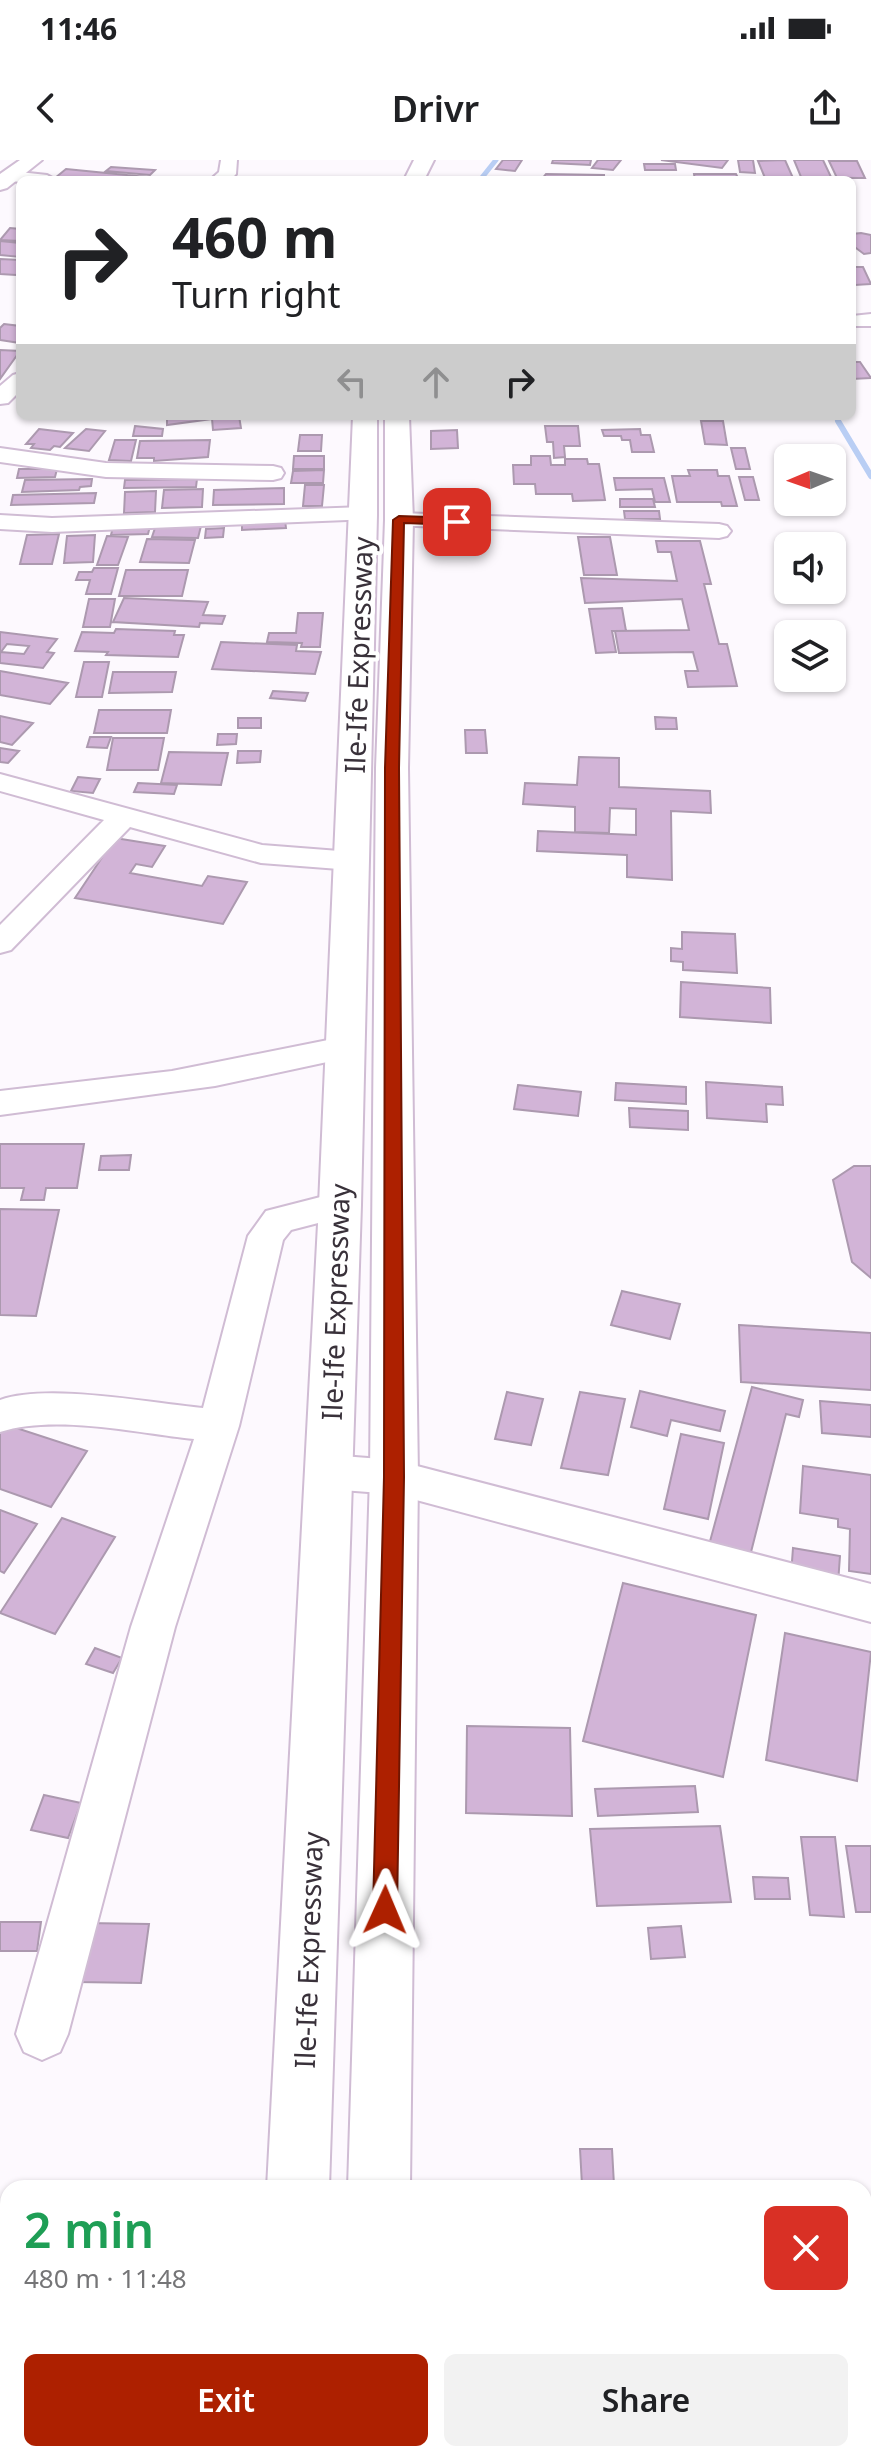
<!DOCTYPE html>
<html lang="en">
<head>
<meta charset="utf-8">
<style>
  :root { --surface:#fff; --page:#f2f2f2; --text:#202124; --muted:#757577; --accent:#ad2000 }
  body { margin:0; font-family:"Noto Sans",sans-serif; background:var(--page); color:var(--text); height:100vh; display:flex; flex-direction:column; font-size:30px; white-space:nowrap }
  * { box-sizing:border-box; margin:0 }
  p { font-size:26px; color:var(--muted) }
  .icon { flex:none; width:44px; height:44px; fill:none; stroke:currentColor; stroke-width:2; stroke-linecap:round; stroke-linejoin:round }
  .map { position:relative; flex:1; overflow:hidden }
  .drawer { position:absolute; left:0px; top:2020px; width:872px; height:282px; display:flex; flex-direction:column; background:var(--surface); border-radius:24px 24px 0 0; box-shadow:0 2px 6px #0004 }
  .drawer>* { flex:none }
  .banner { position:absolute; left:16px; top:16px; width:840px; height:244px; border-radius:12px; box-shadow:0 2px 6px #0004; background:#fff; color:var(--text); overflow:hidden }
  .needle { width:52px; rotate:268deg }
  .buttons { position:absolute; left:774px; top:284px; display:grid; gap:16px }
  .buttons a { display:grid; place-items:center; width:72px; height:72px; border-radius:12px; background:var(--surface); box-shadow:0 2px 6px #0004; font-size:40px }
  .pin { position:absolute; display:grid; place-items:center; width:68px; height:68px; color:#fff; margin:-34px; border-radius:16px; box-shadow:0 4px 12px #0006 }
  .me { position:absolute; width:88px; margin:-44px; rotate:1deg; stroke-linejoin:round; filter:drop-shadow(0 0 6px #0008) }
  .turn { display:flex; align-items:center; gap:28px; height:168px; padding:0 24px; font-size:36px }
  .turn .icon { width:104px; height:104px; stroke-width:2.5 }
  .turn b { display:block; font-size:56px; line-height:68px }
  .lanes { display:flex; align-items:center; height:76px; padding:0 24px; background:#0003; justify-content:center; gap:40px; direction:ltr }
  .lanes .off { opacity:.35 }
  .round { display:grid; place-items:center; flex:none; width:84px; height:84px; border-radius:12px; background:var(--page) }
  .summary { display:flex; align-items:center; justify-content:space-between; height:136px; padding:0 24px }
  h1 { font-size:48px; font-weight:600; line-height:60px; color:#1e9e55 }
  .button { display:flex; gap:16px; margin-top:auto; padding:16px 24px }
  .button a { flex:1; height:92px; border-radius:12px; background:var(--accent); color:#fff; font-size:32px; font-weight:600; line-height:92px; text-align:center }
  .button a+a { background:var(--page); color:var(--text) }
  .status { display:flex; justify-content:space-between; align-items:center; height:56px; padding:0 40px; background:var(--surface); direction:ltr }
  .status svg { height:22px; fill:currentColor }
  header { display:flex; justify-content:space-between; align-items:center; height:104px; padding:0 24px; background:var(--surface); font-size:36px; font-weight:600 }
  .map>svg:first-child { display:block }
</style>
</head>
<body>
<div class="status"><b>11:46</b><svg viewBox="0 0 49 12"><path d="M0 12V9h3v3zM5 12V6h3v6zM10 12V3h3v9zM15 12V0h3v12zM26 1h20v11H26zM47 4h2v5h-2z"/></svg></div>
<header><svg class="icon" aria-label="back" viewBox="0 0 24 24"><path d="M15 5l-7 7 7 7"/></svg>Drivr<svg class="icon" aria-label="share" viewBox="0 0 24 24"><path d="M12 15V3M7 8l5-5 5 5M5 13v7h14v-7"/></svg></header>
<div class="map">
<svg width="871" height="2301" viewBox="0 0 871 2301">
  <rect width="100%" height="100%" fill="#fdf9fe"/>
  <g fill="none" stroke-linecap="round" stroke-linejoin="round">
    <path stroke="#b9cef4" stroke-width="5" d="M480 20 496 0
      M836 256 839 263"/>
    <path stroke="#b9cef4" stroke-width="6" d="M838 261 871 316"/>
  </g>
  <path fill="#d2b4d7" stroke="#ac99af" stroke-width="2" fill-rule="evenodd" d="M503 0H522L515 11 496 9Z
    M553 0H591L590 5 552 3Z
    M598 0H621L613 10 592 8Z
    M661 0H728L722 8Z
    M738 0H753L755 13 740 12Z
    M785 0 793 18H765L758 1Z
    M794 0H823L831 17H801Z
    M829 1H857L865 18H837Z
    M644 4H675L676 10H645Z
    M111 7 155 10 150 15 106 11Z
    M66 9 147 17 144 20 55 18Z
    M546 14 604 15V20H541Z
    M694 14H736L739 20H695Z
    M10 68 20 69V81L0 80Z
    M861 73 871 75V93L864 94 852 85V74Z
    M0 81 20 83V97L0 95Z
    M0 99 20 100V111L16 115 0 114Z
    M852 107H863L871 124 855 125Z
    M4 164 20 166V183L0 180V168Z
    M0 190 20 191 0 219Z
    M852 202H860L871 218 852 219Z
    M167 256H239L241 268 213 270 212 259 167 265Z
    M701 261H723L727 285 705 284Z
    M135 266 163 269 162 276H133Z
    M545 266H578L580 286H564L565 297 554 298 553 282H547Z
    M39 269 73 273 60 287 54 286 50 290 31 288 34 284H26Z
    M86 269 105 271 89 291 65 288Z
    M640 269 641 275H650L654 292H632L630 280H622L621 276H604L602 270Z
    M457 270 458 288 431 289V271Z
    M300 275H322L321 291H298Z
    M115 280H136L131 301 109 300Z
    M210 280 208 297 154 301V298H137L140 281Z
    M731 288H745L750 309H736Z
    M294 296H324V309H293Z
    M531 296H550L551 305H565V299H587L588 304H599L605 340 573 341 572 334H536L535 324H514L513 305H531Z
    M19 309H57L55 317 17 318Z
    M324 310 323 323H291L293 311Z
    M688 310H717L718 316H729L737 346H722L721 342H677L672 316H690Z
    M739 317H753L759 340H745Z
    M614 318H664L670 342H655L652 329 616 330Z
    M92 319 91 326 80 327 79 330 22 332 25 320Z
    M197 319 196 327 124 328 125 320Z
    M305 325H324L322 346H303Z
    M284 328V344L213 345 214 330Z
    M203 329 202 347 162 348 164 330Z
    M156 331 155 352 124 353 125 332Z
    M96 333 94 343 11 345 13 335Z
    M620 339H653L655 347H620Z
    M624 351H659L660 359H625Z
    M285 360 286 368 242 370V362Z
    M156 365 201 366 198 378 152 377Z
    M150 366 148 374 111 375 113 367Z
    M224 368 223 377 205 378 206 369Z
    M59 374 52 404H20L27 375Z
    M95 375 93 402 64 403 67 376Z
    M107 376 128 377 118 405H97Z
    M578 377H610L617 415H584Z
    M147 379 195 380 189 403 140 402Z
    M656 381H700L711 424H704L719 484H727L737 526 688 527 685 511H698L693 492 619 493 615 471 689 470 682 439 585 443 581 418 677 421 671 392H658Z
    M94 408H118L111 434H86L90 420H76L79 412H92Z
    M126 410H188L182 436H119Z
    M124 438 208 442 203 455 225 456 222 464 200 463 199 467 113 462Z
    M89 439H115L110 467H83Z
    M622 448 626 471H612L616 492 596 493 589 449Z
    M298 453H323L320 487H301L302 483 267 482 269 473H296Z
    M116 469 175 471 174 475H184L178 497 106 495 108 492 75 491 82 472 114 473Z
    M0 472 57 479 47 492 54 493 43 508 0 503ZM7 484 29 486 24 494 1 492Z
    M221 482 297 485 296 491 321 492 315 514 212 509Z
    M84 502H109L102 537H76Z
    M0 511 68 523 50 544 0 535Z
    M113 512H176L172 532 109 533Z
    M273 531 308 533 305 541 270 538Z
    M99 550H171L167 573H94Z
    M0 556 33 563 12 585 0 582Z
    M655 557 676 558 677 569H656Z
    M238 558H261V568H238Z
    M465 570H485L487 593H466Z
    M218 574H237L236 584 217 585Z
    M90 577H111L107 588 87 587Z
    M113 578H164L158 610H107Z
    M0 588 19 591 8 603 0 602Z
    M238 591H261L260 602 237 603Z
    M169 592 228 593 221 625 161 623Z
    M579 597 619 598V627L710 631 711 653 671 651 672 720 627 717V695L537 691 538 671 636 675V649L610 648 609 673 575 672V647L523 644 525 623 577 625Z
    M78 617 100 619 93 633 71 631Z
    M138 623 177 625 174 634 134 632Z
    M115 678 165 686 152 707 136 704 130 713 202 726 208 716 247 722 223 764 75 738Z
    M682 772 735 774 737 813 683 810V802L671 801V788L682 789Z
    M681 822 770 828 771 863 680 857Z
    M706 922 782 927 783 945 766 944 767 962 707 958Z
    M616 923 686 927V944L615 940Z
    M518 925 581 932 578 956 514 949Z
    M629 948 688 951V970L630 967Z
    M0 984H84L77 1028H46L44 1040H21L24 1028H0Z
    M131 995 129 1010H99L101 996Z
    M854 1006H871V1118L852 1102 833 1020Z
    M0 1049 59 1050 36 1156 0 1155Z
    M622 1131 680 1144 670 1179 611 1165Z
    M739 1165 871 1173V1230L741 1222Z
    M752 1227 803 1240 799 1257 786 1254 750 1396 709 1385Z
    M640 1231 725 1251 720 1271 671 1260 667 1276 631 1267Z
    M507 1232 543 1239 531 1285 495 1279Z
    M580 1232 625 1239 608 1315 561 1308Z
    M820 1241 871 1245V1277L822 1273Z
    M4 1264 87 1291 51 1347 0 1329V1270Z
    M681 1274 724 1283 708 1359 664 1349Z
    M803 1306 871 1315V1414L849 1411 850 1369 838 1367V1359L800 1353Z
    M0 1350 37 1364 4 1413 0 1411Z
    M62 1358 115 1377 55 1474 0 1453Z
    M793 1388 840 1396 838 1423 791 1415Z
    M623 1423 756 1455 723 1617 583 1581Z
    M785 1473 871 1492 857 1621 766 1600Z
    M95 1488 122 1498 113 1513 86 1504Z
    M467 1566 570 1568 572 1656 466 1653Z
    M695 1626 698 1652 598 1656 595 1629Z
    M44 1635 81 1643 68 1678 31 1670Z
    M720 1666 731 1742 597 1746 590 1669Z
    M801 1677H835L844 1757 810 1755Z
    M846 1686H871V1752H856Z
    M753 1717 788 1718 790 1739H755Z
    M0 1762H41L37 1791H0Z
    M86 1763 149 1764 141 1823 77 1822Z
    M681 1766 685 1797 651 1799 648 1768Z
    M580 1989H612L614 2025H582Z
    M864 2121H871V2178L864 2136Z
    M639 2294H718L719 2301H640Z
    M768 2294H846L847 2301H769Z"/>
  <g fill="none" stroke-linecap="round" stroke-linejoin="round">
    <defs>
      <path id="minor" d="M221 0H237L236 14 230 20H210L219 12Z
        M10 11 47 15 56 20 20 22 4 20 1 16Z
        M871 154V166H852V156Z
        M20 213V231L8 243 0 244V226L13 215Z
        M0 288 106 303 273 306 281 308 284 313 281 318 273 320 106 317 0 302Z
        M364 347 372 349 376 354 372 359 52 372 0 369V355L52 358Z
        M399 353 719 364 727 366 731 371 727 376 719 378 391 365 387 360 391 355Z
        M0 614 262 685 352 692 363 695 367 701 363 707 352 710 261 703 130 667 11 790 0 793V765L104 660 0 631Z
        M343 877 355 880 360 888 355 896 215 926 0 955V931L172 911Z
        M340 1032 353 1036 358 1045 353 1054 291 1070 283 1080 239 1266 175 1467 68 1874 60 1892 42 1900 24 1892 16 1874 131 1467 194 1279C137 1273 54 1254 0 1272V1240C48 1223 150 1243 203 1248L248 1076 266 1051Z
        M329 1295 394 1300 871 1424V1462L394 1334 329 1329 315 1324 309 1312 315 1300Z"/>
      <path id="major" d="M20 0H42L7 28 0 30V14Z
        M414 0H434L424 20H404Z
        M353 256H377V355L361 1045 329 2028H267L319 1045Z
        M385 256H409L413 360 408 608 418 1317 410 2028H348L370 1317 376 608 385 360Z
        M253 2294H321V2301H253Z
        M339 2294H407V2301H339Z"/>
    </defs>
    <use href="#minor" stroke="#d0bcd4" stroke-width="4"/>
    <use href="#major" stroke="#d0bcd4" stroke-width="4"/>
    <use href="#minor" fill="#fff" fill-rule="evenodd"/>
    <use href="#major" fill="#fff" fill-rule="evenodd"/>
  </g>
  <path fill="#ad2000" stroke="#701500" stroke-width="2" d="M399 356 457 358 463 362 457 365 404 363 399 608 404 1317 397 1750 393 1758 385 1761 377 1758 373 1750 384 1317 385 608 393 360Z"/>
  <g text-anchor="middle" stroke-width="8" stroke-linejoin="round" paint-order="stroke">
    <g font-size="28" fill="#39313a" stroke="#fff">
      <text transform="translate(359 495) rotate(-88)" y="10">Ile-Ife Expressway</text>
      <text transform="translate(336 1142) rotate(-88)" y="10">Ile-Ife Expressway</text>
      <text transform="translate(309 1790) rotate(-88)" y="10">Ile-Ife Expressway</text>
    </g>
  </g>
</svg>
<div class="buttons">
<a><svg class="needle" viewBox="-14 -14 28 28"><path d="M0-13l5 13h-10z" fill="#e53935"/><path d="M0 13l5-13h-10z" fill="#757577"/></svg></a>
<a><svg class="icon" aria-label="sound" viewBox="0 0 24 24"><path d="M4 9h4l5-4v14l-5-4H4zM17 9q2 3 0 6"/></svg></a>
<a><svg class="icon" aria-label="layers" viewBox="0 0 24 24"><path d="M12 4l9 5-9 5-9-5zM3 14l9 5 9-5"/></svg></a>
</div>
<div class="pin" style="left:457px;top:362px;background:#d93025"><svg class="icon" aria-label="arrive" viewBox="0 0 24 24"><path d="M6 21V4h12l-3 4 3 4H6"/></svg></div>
<svg class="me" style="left:385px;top:1750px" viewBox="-20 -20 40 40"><path d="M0-17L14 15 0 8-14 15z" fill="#ad2000" stroke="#fff" stroke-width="4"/></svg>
<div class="banner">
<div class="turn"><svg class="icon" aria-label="right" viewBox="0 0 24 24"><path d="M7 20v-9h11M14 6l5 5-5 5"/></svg><div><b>460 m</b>Turn right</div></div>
<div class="lanes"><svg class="icon off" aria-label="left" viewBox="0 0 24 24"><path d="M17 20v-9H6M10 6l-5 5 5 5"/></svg><svg class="icon off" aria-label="ahead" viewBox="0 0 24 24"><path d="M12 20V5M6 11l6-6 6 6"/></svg><svg class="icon" aria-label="right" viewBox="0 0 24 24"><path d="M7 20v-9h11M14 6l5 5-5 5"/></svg></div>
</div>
<section class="drawer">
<div class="summary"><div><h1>2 min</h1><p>480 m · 11:48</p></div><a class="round" style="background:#d93025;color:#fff"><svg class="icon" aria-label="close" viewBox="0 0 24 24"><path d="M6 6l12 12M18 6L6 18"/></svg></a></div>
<div class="button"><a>Exit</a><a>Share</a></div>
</section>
</div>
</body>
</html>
